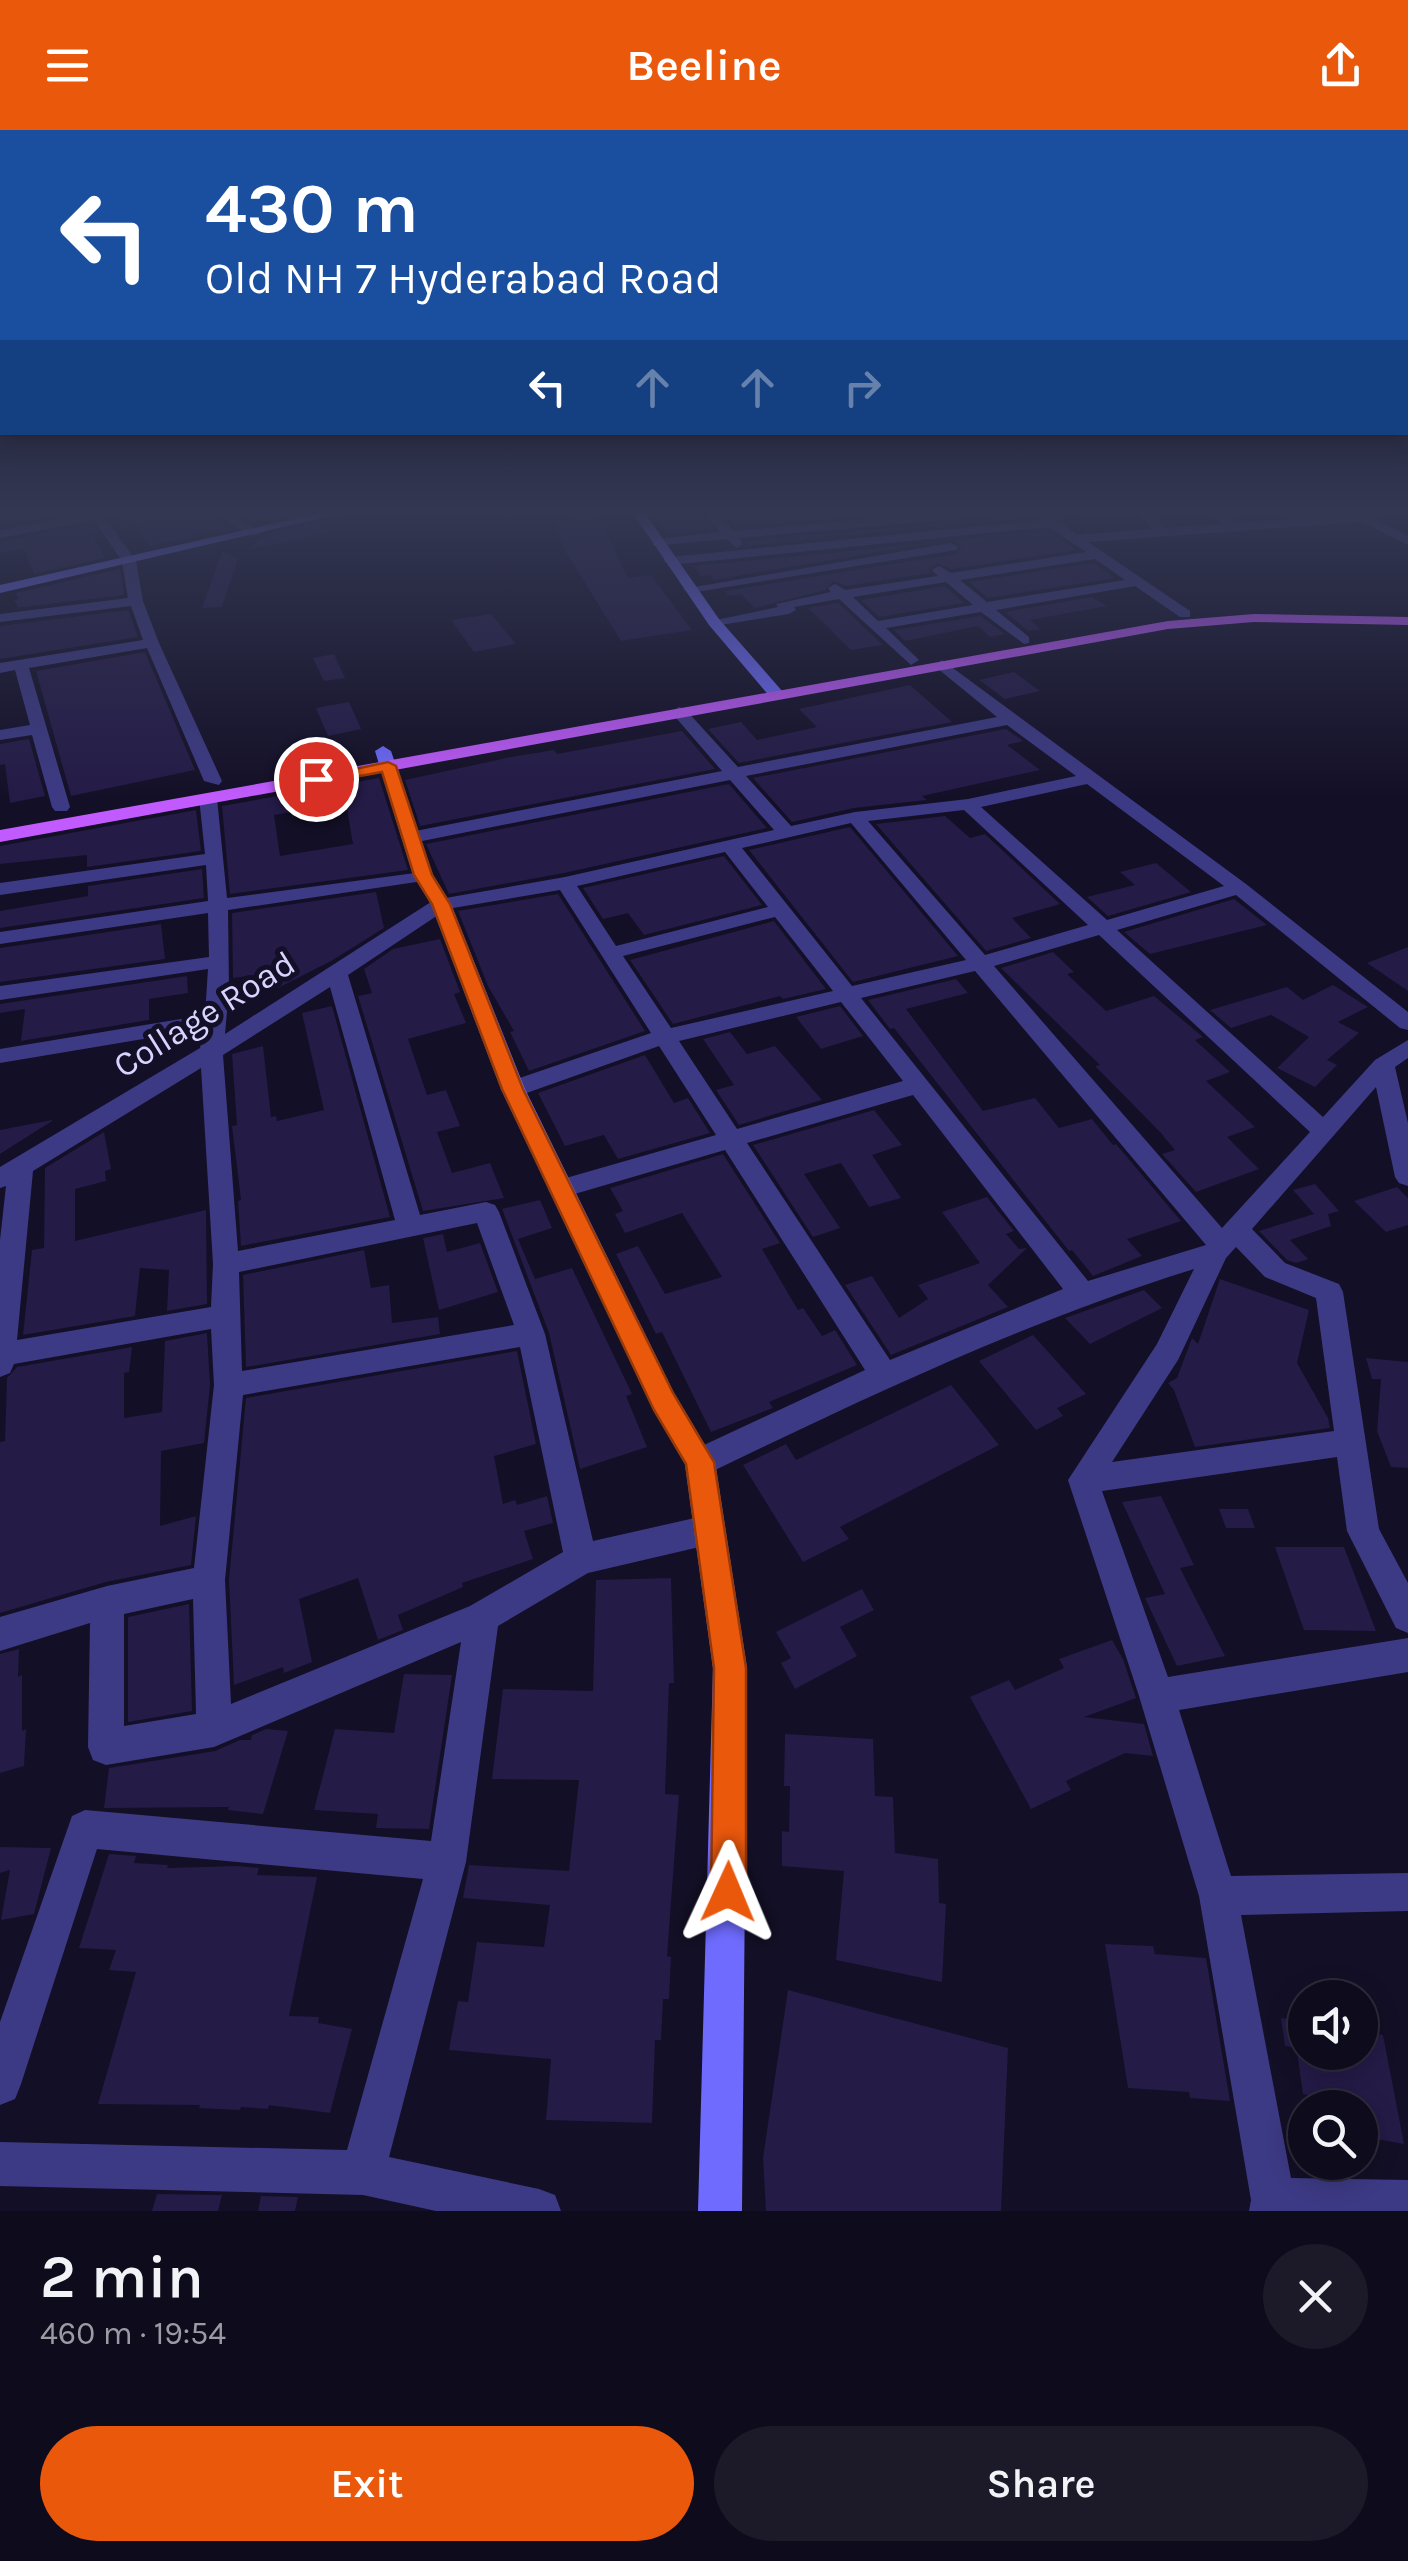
<!DOCTYPE html>
<html lang="en">
<head>
<meta charset="utf-8">
<style>
  :root { --surface:#0e0b1c; --page:#1c1929; --text:#f1f3f6; --muted:#9b9ba3; --line:#2e2b3b; --accent:#ea580c }
  body { margin:0; font-family:Karla,sans-serif; background:var(--page); color:var(--text); height:100vh; display:flex; flex-direction:column; font-size:38px; white-space:nowrap }
  * { box-sizing:border-box; margin:0 }
  p { font-size:32px; color:var(--muted) }
  .icon { flex:none; width:55px; height:55px; fill:none; stroke:currentColor; stroke-width:2; stroke-linecap:round; stroke-linejoin:round }
  .map { position:relative; height:2081px; overflow:hidden }
  .sheet { display:flex; flex-direction:column; background:var(--surface); flex:1 }
  .sheet>* { flex:none }
  .hud { position:absolute; left:0px; top:0px; width:1410px; height:305px; box-shadow:0 5px 25px #0003,0 0 0 2px var(--line); background:#1a4fa0; color:#fff; overflow:hidden }
  .fabs { position:absolute; left:1288px; top:1850px; display:grid; gap:20px }
  .fabs a { display:grid; place-items:center; width:90px; height:90px; border-radius:50%; background:var(--surface); box-shadow:0 5px 25px #0003,0 0 0 2px var(--line); font-size:50px }
  .pin { position:absolute; display:grid; place-items:center; width:85px; height:85px; color:#fff; margin:-42px; border:5px solid #fff; border-radius:50%; box-shadow:0 2px 10px #0007 }
  .me { position:absolute; width:110px; margin:-55px; rotate:1deg; stroke-linejoin:round; filter:drop-shadow(0 0 8px #0008) }
  .turn { display:flex; align-items:center; gap:35px; height:210px; padding:0 40px; font-size:45px }
  .turn .icon { width:130px; height:130px; stroke-width:2.5 }
  .turn b { display:block; font-size:70px; line-height:85px }
  .lanes { display:flex; align-items:center; height:95px; padding:0 40px; background:#0003; justify-content:center; gap:50px; direction:ltr }
  .lanes .off { opacity:.35 }
  .round { display:grid; place-items:center; flex:none; width:105px; height:105px; border-radius:52px; background:var(--page) }
  .overview { display:flex; align-items:center; justify-content:space-between; height:170px; padding:0 40px }
  h1 { font-size:60px; font-weight:600; line-height:75px }
  .action { display:flex; gap:20px; margin-top:auto; padding:20px 40px }
  .action a { flex:1; height:115px; border-radius:60px; background:var(--accent); color:#fff; font-size:40px; font-weight:600; line-height:115px; text-align:center }
  .action a+a { background:var(--page); color:var(--text) }
  header { display:flex; justify-content:space-between; align-items:center; height:130px; padding:0 40px; background:var(--accent); color:#fff; font-size:45px; font-weight:600 }
  .map>svg:first-child { display:block }
</style>
</head>
<body>
<header><svg class="icon" aria-label="menu" viewBox="0 0 24 24"><path d="M4 6h16M4 12h16M4 18h16"/></svg>Beeline<svg class="icon" aria-label="share" viewBox="0 0 24 24"><path d="M12 15V3M7 8l5-5 5 5M5 13v7h14v-7"/></svg></header>
<div class="map">
<svg width="1408" height="2081" viewBox="0 0 1408 2081">
  <rect width="100%" height="100%" fill="#130f26"/>
  <path fill="#241b47" fill-rule="evenodd" d="M0 379H83L84 380 0 396Z
    M141 379H205L233 399 150 416 136 397 118 400 111 390Z
    M230 379H310V382L255 394Z
    M744 379H942L735 397 720 381Z
    M995 379H1021L1034 387 746 416V411L988 390 998 383Z
    M700 382 713 399 667 404 657 386Z
    M583 387 599 388 628 448 651 445 692 500 621 511 566 422 553 391Z
    M314 393 331 403 248 419 265 405Z
    M92 394 99 403 92 405 105 428 34 444 24 419 0 423V412Z
    M1048 401 1076 420 952 439 937 433 928 440 930 443 846 456 833 451 825 460 755 478 741 464 729 466 725 461 957 424 962 416 954 410Z
    M931 413 714 450 710 445 701 446 694 436Z
    M222 422 238 428 222 477 202 478Z
    M1094 433 1115 448 988 468 969 452Z
    M120 439 124 465 15 478 18 477 14 470 19 469 16 463Z
    M945 456 964 473 879 487 861 470Z
    M1092 467 1107 476 1030 490 1041 499 1028 501 1005 482Z
    M838 473 883 515 851 520 808 478Z
    M128 480 138 507 0 529V496Z
    M491 484 516 514 474 522 451 490Z
    M980 486 1005 504 990 507 978 496 905 511 894 500Z
    M145 522 195 640 71 666 36 541Z
    M334 524 345 548 324 551 313 528Z
    M1014 542 1040 561 1005 569 979 550Z
    M910 555 952 592 739 633 708 599 741 592 757 610 817 597 799 579Z
    M349 572 361 599 328 606 316 578Z
    M1006 599 1023 611 1007 615 1040 640 922 666 927 670 854 678 792 692 753 648Z
    M682 601 715 639 420 696 405 650 511 627 554 620 557 624Z
    M29 609 45 666 10 673 5 634 0 635V614Z
    M379 648 408 740 230 764 222 676ZM346 673 353 714 280 726 274 685Z
    M729 654 767 698 564 743 449 764 426 714Z
    M196 680 201 721 87 737V725L0 734V716Z
    M945 686 970 708 985 704 1060 774 1012 788 1031 808 986 821 876 694Z
    M850 697 958 826 853 852 749 720Z
    M724 726 762 775 644 805 628 783 603 789 583 758Z
    M1156 733 1191 762 1108 786 1087 767 1135 755 1120 742Z
    M202 739 204 768 0 798V781L88 766V756Z
    M376 762 384 798 333 830 278 858 276 842 233 848 232 783Z
    M558 764 645 901 529 941 510 902 514 901 488 856 458 781Z
    M1234 769 1267 795 1150 824 1124 802Z
    M774 791 826 859 783 869 780 866 673 894 630 830Z
    M161 794 165 829 0 852V818Z
    M440 809 460 862 454 864 466 893 408 909 427 965 446 960 460 996 437 1002 452 1043 490 1033 504 1068 423 1081 358 866 372 863 364 839 393 819Z
    M1408 817V861L1367 833Z
    M1053 822 1074 842 1067 844 1106 881 1154 866 1203 907 1195 910 1230 942 1206 951 1255 997 1227 1007 1259 1039 1196 1062 1162 1024 1175 1020 1160 1002 1095 936 1100 935 1001 838Z
    M187 846 188 863 149 869V890L21 911 25 879 0 883V874Z
    M956 849 968 863 906 879 983 981 1035 968 1059 998 1092 989 1113 1015 1116 1014 1181 1091 1127 1109 1142 1126 1093 1146 1072 1120 1069 1121 894 898 890 899 868 870Z
    M1333 855 1368 877 1338 892 1359 903 1327 930 1337 935 1315 957 1277 938 1309 907 1271 885 1231 898 1210 880 1287 857 1303 870Z
    M332 876 390 1087 241 1116 238 1071 241 1070 232 996 237 995 232 924 263 916 271 987 276 986 277 991 324 980 302 883Z
    M840 876 863 906 821 919 796 887Z
    M730 902 747 924 775 916 822 970 739 995 716 960 734 955 703 909Z
    M645 925 674 973 688 968 710 1003 618 1029 604 1005 565 1016 538 963Z
    M874 980 902 1015 872 1025 901 1068 869 1077 841 1033 804 1044 840 1098 813 1107 753 1015Z
    M52 990V991L0 1024V1000Z
    M104 1002 111 1039 105 1041 106 1051 75 1059V1111L206 1080 207 1174 167 1181 169 1140 140 1138 135 1186 23 1205 32 1120 44 1118 45 1038Z
    M723 1024 780 1113 762 1119 798 1180 803 1178 822 1206 835 1200 857 1235 769 1272 773 1278 711 1302 662 1202 656 1204 616 1124 638 1116 665 1164 722 1147 682 1083 625 1103 615 1084 623 1081 610 1058Z
    M1315 1054 1339 1081 1328 1084 1331 1096 1290 1110 1308 1129 1296 1133 1287 1130 1259 1101 1314 1084 1293 1060Z
    M1397 1057 1408 1068V1095L1386 1102 1354 1071Z
    M987 1067 1014 1101 1006 1104 1019 1119 1027 1118 988 1155 1008 1177 891 1225 845 1155 872 1146 899 1188 928 1169 918 1155 980 1133 942 1082Z
    M540 1070 552 1098 518 1109 535 1149 572 1138 632 1264 626 1266 647 1317 580 1339 549 1203 502 1079Z
    M443 1104 447 1122 480 1113 498 1162 439 1180 423 1108Z
    M364 1120 371 1158 389 1155 392 1193 438 1187 440 1204 246 1237 243 1145Z
    M1220 1149 1309 1180 1297 1233 1328 1288 1330 1298 1195 1317 1174 1260 1168 1253 1177 1248 1192 1208 1198 1214Z
    M1144 1160 1162 1178 1090 1214 1065 1188Z
    M207 1203 210 1255 204 1313 161 1321 160 1396 196 1386 191 1435 106 1452 0 1483V1312L5 1311 7 1248 17 1237 132 1217 129 1242 124 1243V1288L162 1282 165 1211Z
    M1033 1205 1086 1264 1057 1278 1063 1286 1036 1300 979 1231Z
    M517 1221 536 1314 494 1326 503 1374 515 1370 517 1375 547 1366 553 1393 524 1401 533 1429 462 1453 463 1457 398 1485 403 1500 378 1510 358 1448 299 1469 312 1532 284 1543 283 1537 234 1555 229 1450 246 1268Z
    M1366 1228 1408 1232V1338L1391 1337 1382 1314 1377 1301 1381 1249H1372Z
    M951 1255 999 1315 840 1397 849 1409 803 1432 743 1335 786 1314 796 1330Z
    M1161 1366 1194 1435 1180 1438 1225 1526 1177 1536 1145 1468 1165 1464 1122 1372Z
    M1219 1379H1248L1255 1398H1226Z
    M1275 1417H1344L1376 1501 1304 1500Z
    M671 1448 674 1553H669L665 1664 679 1665 667 1826 671 1827 669 1869H663L661 1910H655L652 1993 546 1990 551 1929 449 1920 458 1871 468 1872 477 1812 544 1817 550 1775 463 1768 469 1735 569 1741 579 1650 492 1649 503 1559 593 1561 596 1450Z
    M862 1459 874 1480 840 1497 857 1526 795 1559 781 1533 791 1528 776 1502Z
    M189 1474 192 1581 128 1592V1487Z
    M1112 1510 1123 1529 1136 1568 1084 1587 1144 1594 1153 1626 1125 1623 1066 1651 1071 1660 1031 1679 970 1567 1009 1550 1015 1560 1064 1538 1059 1529Z
    M19 1519 18 1547 22 1545V1601L26 1599 24 1636 0 1643V1524Z
    M404 1544 452 1545 429 1699 376 1698 378 1684 314 1680 335 1599 394 1603Z
    M266 1599 288 1601 263 1684 228 1680 229 1677 104 1678 109 1638 215 1621 240 1610H251L252 1605Z
    M785 1604 873 1609 875 1666 893 1667 895 1723 938 1729 939 1773 946 1774 942 1852 836 1830 844 1741 782 1736V1701L789 1702 790 1656H784Z
    M0 1717 51 1718 34 1784 1 1790 10 1740 0 1743Z
    M109 1724 136 1726 134 1733 168 1735 167 1738 237 1736 259 1738 257 1745 317 1747 289 1886 319 1887 318 1893 352 1899 330 1983 269 1975 268 1979 241 1977 240 1980 199 1978 200 1975 98 1974 136 1842 109 1840 116 1820 79 1818Z
    M1105 1814 1153 1816 1155 1824 1206 1828 1230 1971 1190 1968 1189 1962 1128 1958Z
    M788 1860 1008 1918 1001 2081H766L763 2028Z
    M1281 1888 1305 1892V1919L1285 1916Z
    M1360 1901 1383 1905 1404 2014 1360 2006V1976L1303 1964 1297 1922H1360Z
    M157 2064 222 2065 218 2081H152Z
    M261 2066 298 2067 295 2081H258Z"/>
  <g fill="none" stroke-linecap="round" stroke-linejoin="round">
    <path fill="#3d3a85" fill-rule="evenodd" d="M87 379H137L105 388 136 431 143 471 159 513 222 651 219 655 204 651 147 518 29 538 70 677 67 681H55L52 677 32 605 0 610V600L30 595 15 540 0 543V533L143 510 131 476 0 492V484L128 468 122 431 94 390 0 408V400L90 383Z
      M208 379H223L262 403 251 406Z
      M633 379H679L638 385Z
      M702 379H714L733 401 982 379 994 382 988 386 739 408 743 414 737 418 726 409 653 416V410L658 409 720 402Z
      M1034 379H1046L1077 405 1152 399 1137 383 1087 386 1091 379H1154L1150 382 1165 398 1222 394 1203 379H1217L1238 393 1350 385 1342 379H1357L1408 406V415L1363 392 1088 412 1190 481V487H1180L1135 456 996 480 1029 507V513L1024 514 981 482 886 498 919 530 911 535 839 469 794 477 796 480 789 484 714 496 707 492 778 477 776 474 831 462 828 458 835 454 845 460 938 446 932 440 939 436 951 443 1086 422 1049 397 670 435 663 431 670 427 1042 390ZM1095 429 1125 450 987 472 960 450ZM946 452 973 475 878 491 853 467Z
      M951 413 958 417 956 420 690 463 683 459Z
      M942 530 1246 754 1408 882V900L1400 898 1236 765 1117 800 1323 987 1375 930 1408 910V928L1395 937 1408 993V1056L1399 1053 1395 1047 1376 957 1252 1099 1285 1133 1339 1154 1343 1162 1379 1399 1408 1453V1503L1396 1498 1347 1401 1337 1327 1102 1361 1168 1547 1408 1508V1542L1179 1580 1231 1746 1408 1743V1781L1241 1785 1291 2048 1408 2050V2081H1249L1251 2070 1199 1766 1139 1566 1068 1350 1157 1214 1194 1139C1027 1191 869 1266 711 1342L700 1345 689 1342 685 1332 689 1322 865 1240 725 1020 561 1068 552 1066 548 1059 552 1052 716 1005 659 916 521 965H505L501 959 505 953 651 903 560 760 447 779 348 845 420 1085 486 1072 495 1075 499 1082 545 1204 593 1411 708 1385 719 1390 724 1400 719 1410 708 1415 588 1443 498 1496 466 1732 389 2027 539 2059 555 2065 561 2081H436L363 2065 0 2056V2012L347 2020 423 1749 97 1719 21 1954 15 1969 0 1975V1892L72 1686 85 1680 431 1711 461 1512 214 1617 106 1635 93 1630 88 1617 90 1493 0 1521V1487L107 1456 194 1438 214 1255 211 1199 14 1234 10 1243 0 1247V1110L6 1056 0 1058V1037L200 918 203 899 0 933V919L205 885 208 839 0 870V856L209 827 208 783 0 814V802L208 771 206 735 0 765V753L205 724 199 668 208 663 217 668 227 768 430 741V749L423 751 228 780 229 859 225 904 434 770 565 747 774 700 730 650 412 713 403 707 405 703 722 641 671 582 679 577 685 579 738 637 997 587 937 538 934 535ZM1007 595 1076 646 968 669 855 682 791 696 746 646ZM1087 654 1224 756 1107 790 981 677ZM964 680 1088 795 985 825 868 691ZM851 693 966 830 852 856 742 718ZM725 722 768 777 616 816 577 756ZM775 787 833 861 671 898 623 826ZM1099 805 1310 1002 1222 1098 994 836ZM975 841 1206 1115 1088 1151 861 868ZM330 857 395 1090 238 1121 223 925ZM841 872 903 951 737 999 679 911ZM201 938 213 1134 211 1177 17 1210 33 1041ZM913 965 1063 1159 890 1230 747 1013ZM477 1093 514 1195 242 1241 239 1142ZM1236 1117 1265 1147 1316 1168 1334 1301 1112 1332 1178 1230 1226 1128ZM520 1217 563 1422 470 1476 231 1574 225 1450 243 1265ZM193 1469 196 1584 124 1596V1484Z"/>
    <path fill="#6f6bff" fill-rule="evenodd" d="M339 379H360L0 463V455Z
      M630 379H642L719 489 783 562V568H771L709 495Z
      M383 616 391 621 433 745 451 774 525 959 674 1263 715 1332 747 1538 742 2081H698L713 1538 685 1334 654 1281 501 959 431 774 413 745 375 621Z"/>
    <path fill="#c25bff" fill-rule="evenodd" d="M1254 484 1408 487V495L1254 492 1168 499 0 712V700L1168 491Z"/>
  </g>
  <linearGradient id="sky" x2="0" y2="1"><stop stop-color="#0a0815"/><stop offset="0.57" stop-color="#333752"/><stop offset="1" stop-color="#333752" stop-opacity="0"/></linearGradient>
  <rect width="1408" height="670" fill="url(#sky)"/>
  <path fill="#ea580c" stroke="#983908" stroke-width="2.5" d="M388 632 396 636 432 745 450 774 523 959 673 1263 714 1332 746 1538V1762L741 1774 728 1779 716 1774 711 1762 714 1538 686 1334 654 1280 502 959 432 774 414 745 382 642 316 654 308 649Z"/>
  <g text-anchor="middle" stroke-width="10" stroke-linejoin="round" paint-order="stroke">
    <g font-size="35" fill="#d9d4ff" stroke="#130f26">
      <text transform="translate(204 884) rotate(-32)" y="12">Collage Road</text>
    </g>
  </g>
</svg>
<div class="fabs">
<a><svg class="icon" aria-label="sound" viewBox="0 0 24 24"><path d="M4 9h4l5-4v14l-5-4H4zM17 9q2 3 0 6"/></svg></a>
<a><svg class="icon" aria-label="search" viewBox="0 0 24 24"><circle cx="10" cy="10" r="6"/><path d="M15 15l6 6"/></svg></a>
</div>
<div class="pin" style="left:316px;top:649px;background:#d93025"><svg class="icon" aria-label="arrive" viewBox="0 0 24 24"><path d="M6 21V4h12l-3 4 3 4H6"/></svg></div>
<svg class="me" style="left:728px;top:1762px" viewBox="-20 -20 40 40"><path d="M0-17L14 15 0 8-14 15z" fill="#ea580c" stroke="#fff" stroke-width="4"/></svg>
<div class="hud">
<div class="turn"><svg class="icon" aria-label="left" viewBox="0 0 24 24"><path d="M17 20v-9H6M10 6l-5 5 5 5"/></svg><div><b>430 m</b>Old NH 7 Hyderabad Road</div></div>
<div class="lanes"><svg class="icon" aria-label="left" viewBox="0 0 24 24"><path d="M17 20v-9H6M10 6l-5 5 5 5"/></svg><svg class="icon off" aria-label="ahead" viewBox="0 0 24 24"><path d="M12 20V5M6 11l6-6 6 6"/></svg><svg class="icon off" aria-label="ahead" viewBox="0 0 24 24"><path d="M12 20V5M6 11l6-6 6 6"/></svg><svg class="icon off" aria-label="right" viewBox="0 0 24 24"><path d="M7 20v-9h11M14 6l5 5-5 5"/></svg></div>
</div>
</div>
<section class="sheet">
<div class="overview"><div><h1>2 min</h1><p>460 m · 19:54</p></div><a class="round"><svg class="icon" aria-label="close" viewBox="0 0 24 24"><path d="M6 6l12 12M18 6L6 18"/></svg></a></div>
<div class="action"><a>Exit</a><a>Share</a></div>
</section>
</body>
</html>
